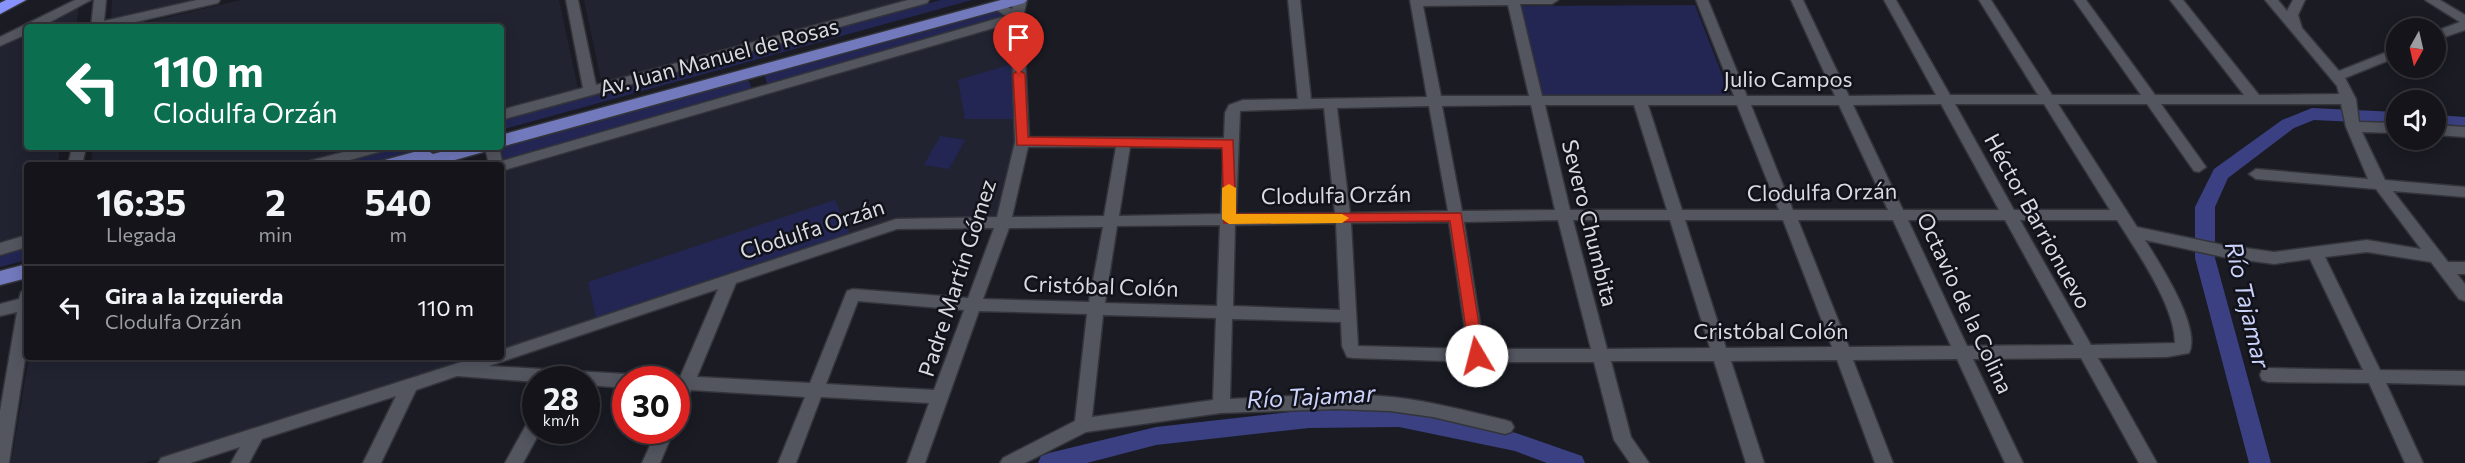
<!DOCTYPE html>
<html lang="es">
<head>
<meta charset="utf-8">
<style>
  :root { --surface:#14141a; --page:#1d1d23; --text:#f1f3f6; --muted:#9d9ea2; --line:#333339 }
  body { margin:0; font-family:Commissioner,sans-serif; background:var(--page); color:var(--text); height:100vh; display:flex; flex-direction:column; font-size:22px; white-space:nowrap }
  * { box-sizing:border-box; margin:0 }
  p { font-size:20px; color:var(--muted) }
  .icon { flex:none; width:33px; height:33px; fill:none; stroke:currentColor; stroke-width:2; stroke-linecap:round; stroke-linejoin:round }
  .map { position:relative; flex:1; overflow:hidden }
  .drawer { position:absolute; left:24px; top:162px; width:480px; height:198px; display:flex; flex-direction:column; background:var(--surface); border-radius:6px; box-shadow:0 3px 15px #0003,0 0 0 2px var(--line) }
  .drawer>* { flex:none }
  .top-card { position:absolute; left:24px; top:24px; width:480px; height:126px; border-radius:6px; box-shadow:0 3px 15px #0003,0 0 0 2px var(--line); background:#0b6e4f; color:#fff; overflow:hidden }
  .needle { width:39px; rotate:188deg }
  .fabs { position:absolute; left:2386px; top:18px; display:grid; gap:12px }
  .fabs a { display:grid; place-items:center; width:60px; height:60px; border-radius:50%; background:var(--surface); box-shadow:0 3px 15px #0003,0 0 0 2px var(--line); font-size:30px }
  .speed { position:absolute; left:522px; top:366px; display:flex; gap:12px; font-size:30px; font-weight:700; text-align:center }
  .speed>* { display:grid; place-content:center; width:78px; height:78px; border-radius:50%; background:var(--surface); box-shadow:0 3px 15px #0003,0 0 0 2px var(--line); line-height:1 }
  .speed small { font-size:15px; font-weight:400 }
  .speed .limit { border:9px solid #d22; background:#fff; color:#111 }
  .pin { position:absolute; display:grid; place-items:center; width:51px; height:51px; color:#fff; margin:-62px -26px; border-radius:50% 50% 50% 0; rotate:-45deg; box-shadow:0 0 6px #0007 }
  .pin .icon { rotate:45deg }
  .me { position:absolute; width:66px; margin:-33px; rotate:352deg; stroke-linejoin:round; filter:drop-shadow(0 0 4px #0008) }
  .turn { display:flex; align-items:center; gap:21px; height:126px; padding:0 30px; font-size:27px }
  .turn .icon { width:78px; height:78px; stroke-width:2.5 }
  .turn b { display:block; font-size:42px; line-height:51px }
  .eta { display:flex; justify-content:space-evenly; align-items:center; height:102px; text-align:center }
  .eta b { font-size:36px; font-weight:700; line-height:42px }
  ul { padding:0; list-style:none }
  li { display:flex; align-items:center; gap:18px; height:84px; padding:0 30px; border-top:2px solid var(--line) }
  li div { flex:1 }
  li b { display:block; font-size:22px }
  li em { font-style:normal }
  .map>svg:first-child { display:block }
</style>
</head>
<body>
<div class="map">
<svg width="2465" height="463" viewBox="0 0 2465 463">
  <rect width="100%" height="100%" fill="#1a1b23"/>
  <path fill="#212331" d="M112 0H191L111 18Z
    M241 0H559L578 89 501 109V27H126Z
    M584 0H910L602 85Z
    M79 5 76 27H36Z
    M1007 20 1015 141 996 218H913L882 224 501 349V170Z
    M27 32V147H60L58 165H27V236L0 243V46Z
    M93 147H357L289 165H91Z
    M29 357H475L145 463H11Z"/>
  <path fill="#232652" d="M941 0H972L501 130V118Z
    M1695 5 1730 95 1542 96 1521 6Z
    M998 9 1005 12 1007 20 769 90 765 77 768 73Z
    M1012 64 1014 119H965L958 80Z
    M737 81H749L754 95 503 169 500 151 504 146Z
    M940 136 965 140 949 169 924 165Z
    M394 147H438L373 165H327Z
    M835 200 850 234 596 318 588 282Z
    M27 247V260L0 267V254Z"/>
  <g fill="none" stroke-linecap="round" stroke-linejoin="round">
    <path fill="#3b4082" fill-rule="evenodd" d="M2312 108 2397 112V124L2314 120 2294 128 2228 178 2215 207V258L2271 463H2249L2195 258V207L2214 169 2282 120Z
      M2436 115 2465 117V129L2436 127Z
      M1399 409 1516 433 1582 456 1585 463H1547L1515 451 1399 427 1309 428 1156 445 1087 463H1038L1041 456 1049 453 1156 427 1309 410Z"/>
    <defs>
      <path id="minor" d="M75 0H91L41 27H27V34L0 46V37Z
        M94 0H106L104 21 197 0H220L218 3 114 27H91Z
        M566 0H578L596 85 908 0H929L927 3 501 120V110L583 88Z
        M1015 0H1027L1023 17 1029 137 1224 138 1225 113 1229 105 1243 100 1298 99 1288 0H1300L1311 99 1427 97 1410 0H1558L1552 4H1520L1542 96H1734L1696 0H1708L1747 96H1835L1791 0H1803L1849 96 1936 95 1884 0H1896L1950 95H2038L1979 0H1991L2052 95H2141L2074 0H2086L2155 95H2244L2170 0H2183L2259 95 2339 94 2337 86 2265 0H2278L2287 11 2293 0H2305L2298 15 2302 28 2339 71 2397 48V57L2345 78 2356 99 2359 122 2397 123V133L2362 132 2385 180 2465 187V197L2393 191 2448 262H2465V274H2457L2465 284V301L2459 299 2431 262 2367 252 2325 257 2380 370 2465 371V385L2386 383 2423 463H2405L2369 383 2268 382 2262 380 2260 375 2262 370 2268 368 2363 370 2310 259 2274 264 2223 257 2145 240C2159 262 2202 328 2189 353L2167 357 2098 358 2157 463H2139L2081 358 1973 359 2023 463H2005L1957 359 1853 360 1893 463H1875L1837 360 1731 361 1764 463H1746L1714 361H1611L1631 437 1649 463H1630L1614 440 1594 362H1477L1353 358 1347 357 1342 346 1341 322 1232 319 1230 399C1283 397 1338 392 1392 397 1430 401 1467 411 1505 420L1511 422 1514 427 1511 432 1505 434 1433 417 1390 411 1337 409 1221 413 1086 432 1025 463H1000L1003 458 1075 421 1087 314 979 311 925 463H907L929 403 821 397 796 463H778L805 397 691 390 682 411 676 413V380H670L680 377 718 289 489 366 626 374 634 380H626V388L586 385V380H536V382L457 376 416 390 381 463H363L396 396 262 439 249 463H231L240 447 190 463H158L161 458 167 456 477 357H501V350L896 219 997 217 1015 142 1011 23 501 171V165H489L485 147H499L502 161 1006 16 992 7 998 3 1012 9ZM1508 5 1529 96H1441L1423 6ZM1941 104 1999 210H1903L1853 105ZM1955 104H2044L2110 210H2014ZM2058 104H2147L2194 171 2199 172 2206 167 2161 104H2341L2346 127 2368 179 2256 169 2249 174 2256 179 2376 189 2421 249 2367 240 2274 252 2223 245 2137 227ZM1531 105 1555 210 1462 211 1442 106ZM1545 105H1634L1667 210H1570ZM1648 105H1737L1779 210H1682ZM1751 105H1839L1888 210H1793ZM1429 106 1448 211 1350 213 1337 108ZM1324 108 1335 213 1236 214 1240 111ZM1028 147H1116L1104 216 1012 217ZM1130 147 1224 148 1221 214 1119 216ZM1558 220 1591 349H1484L1464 222ZM1573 220H1670L1710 348 1607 349ZM1685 220H1783L1832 347 1726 348ZM1798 220H1893L1951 346 1849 347ZM1908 220H2005L2074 345 1967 346ZM2020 220H2117C2137 252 2175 306 2175 343L2091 345ZM1449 222 1468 349 1358 346 1351 223ZM1336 223 1340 310 1233 306 1235 225ZM1220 225 1217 306 1105 303 1117 226ZM1103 227 1089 302 983 299 1009 228ZM994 228 968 298 853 289 847 291 810 383 697 377 736 283 897 229ZM858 301 964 310 934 390 826 384ZM1103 315 1216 318 1213 400 1092 417Z
        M2425 0H2440L2465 15V30L2436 40V31L2460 22Z
        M2436 125 2465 127V137L2436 135Z
        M72 147H86L82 165H68Z
        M363 147H388L386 150 332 165H307L309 161Z
        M27 235V247L0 255V243Z
        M27 290V346L9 463H0V411L17 312 0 316V304L19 299 21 292Z
        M536 416V430H541L523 463H505L530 418Z
        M657 430H674L660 463H642Z"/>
      <path id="major" d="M1001 0H1027L1024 3 501 147V135Z
        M459 147H489L487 151 437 165H378L381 161 425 149 433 154Z
        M27 264V278L0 285V271Z"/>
      <path id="highway" d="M6 0H26L0 14V3Z"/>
    </defs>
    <use href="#minor" stroke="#34353b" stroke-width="3"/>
    <use href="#major" stroke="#34353b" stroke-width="3"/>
    <use href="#highway" stroke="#34353b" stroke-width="3"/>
    <use href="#minor" fill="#53555f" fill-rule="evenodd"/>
    <use href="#major" fill="#727abd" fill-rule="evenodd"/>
    <use href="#highway" fill="#8792fb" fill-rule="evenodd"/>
  </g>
  <path fill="#d93025" stroke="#8d1f18" stroke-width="1.5" d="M1019 70 1025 74 1028 137 1233 140 1236 214 1461 213 1484 356 1482 360H1472L1470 356 1450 221 1224 223 1222 148 1017 145 1013 74Z"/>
  <path fill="#f59e0b" d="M1229 184 1236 188V214H1342L1349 218 1342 223 1229 224 1222 219V188Z"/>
  <g text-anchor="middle" stroke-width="5" stroke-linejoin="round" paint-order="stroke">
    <g font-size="22" fill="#d9dbe0" stroke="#11121a">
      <text transform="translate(719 57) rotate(-15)" y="8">Av. Juan Manuel de Rosas</text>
      <text x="1788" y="87">Julio Campos</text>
      <text transform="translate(1822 192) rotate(-1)" y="8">Clodulfa Orzán</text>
      <text transform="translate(1336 195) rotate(-1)" y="8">Clodulfa Orzán</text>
      <text transform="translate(2038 221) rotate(61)" y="8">Héctor Barrionuevo</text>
      <text transform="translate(1590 223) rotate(76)" y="8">Severo Chumbita</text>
      <text transform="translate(812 229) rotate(-18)" y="8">Clodulfa Orzán</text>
      <text transform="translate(957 278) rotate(-72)" y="8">Padre Martín Gómez</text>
      <text transform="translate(1101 286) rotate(2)" y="8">Cristóbal Colón</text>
      <text transform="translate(1965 303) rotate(65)" y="8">Octavio de la Colina</text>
      <text x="1771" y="339">Cristóbal Colón</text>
    </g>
    <g font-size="24" font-style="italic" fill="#cbd2fa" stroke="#11121a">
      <text transform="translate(2247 305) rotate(77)" y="8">Río Tajamar</text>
      <text transform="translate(1311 397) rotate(-3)" y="8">Río Tajamar</text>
    </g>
  </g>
</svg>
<div class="fabs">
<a><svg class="needle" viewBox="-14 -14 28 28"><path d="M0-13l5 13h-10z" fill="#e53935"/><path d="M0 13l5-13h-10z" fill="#9d9ea2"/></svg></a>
<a><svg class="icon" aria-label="sound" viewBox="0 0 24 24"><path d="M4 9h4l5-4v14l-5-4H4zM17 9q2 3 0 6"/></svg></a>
</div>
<div class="speed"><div>28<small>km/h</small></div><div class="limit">30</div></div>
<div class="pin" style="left:1019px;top:74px;background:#d93025"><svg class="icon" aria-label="arrive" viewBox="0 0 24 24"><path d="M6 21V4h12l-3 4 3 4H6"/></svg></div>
<svg class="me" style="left:1477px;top:356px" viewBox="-20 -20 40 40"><circle r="19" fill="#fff"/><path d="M0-13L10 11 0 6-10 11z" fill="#d93025"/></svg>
<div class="top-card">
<div class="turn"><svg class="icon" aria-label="left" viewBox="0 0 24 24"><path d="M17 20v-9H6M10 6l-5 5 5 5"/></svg><div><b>110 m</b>Clodulfa Orzán</div></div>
</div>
<section class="drawer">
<div class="eta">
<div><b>16:35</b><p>Llegada</p></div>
<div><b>2</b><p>min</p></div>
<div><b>540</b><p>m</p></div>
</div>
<ul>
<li><svg class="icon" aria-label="left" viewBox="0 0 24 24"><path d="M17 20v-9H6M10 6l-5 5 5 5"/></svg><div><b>Gira a la izquierda</b><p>Clodulfa Orzán</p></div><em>110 m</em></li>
</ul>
</section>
</div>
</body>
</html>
